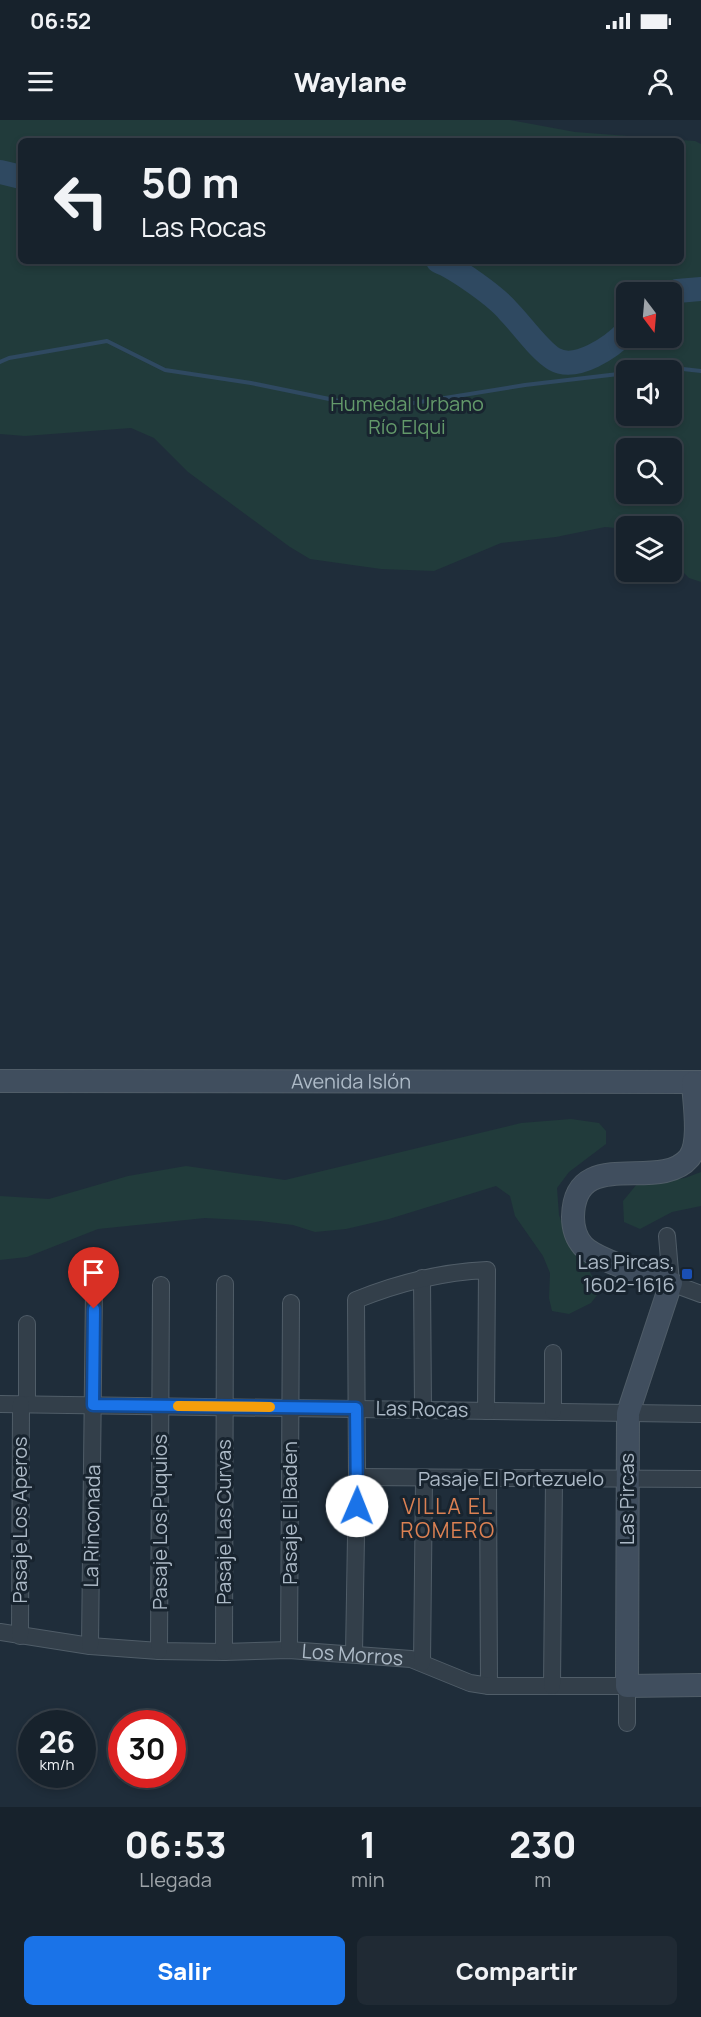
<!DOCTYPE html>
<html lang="es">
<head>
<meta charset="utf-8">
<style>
  :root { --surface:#17222c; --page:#202a34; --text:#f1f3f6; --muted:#9ea4a9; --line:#363f48; --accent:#1a73e8 }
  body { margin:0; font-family:Manrope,sans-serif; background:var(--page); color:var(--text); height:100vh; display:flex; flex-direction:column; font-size:22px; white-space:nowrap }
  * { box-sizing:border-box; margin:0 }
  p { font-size:20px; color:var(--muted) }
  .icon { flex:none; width:33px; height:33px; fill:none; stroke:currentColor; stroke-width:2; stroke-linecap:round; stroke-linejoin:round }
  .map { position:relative; height:1687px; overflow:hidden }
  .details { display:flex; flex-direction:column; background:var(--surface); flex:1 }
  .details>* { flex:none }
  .top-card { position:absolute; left:18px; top:18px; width:666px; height:126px; border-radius:9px; box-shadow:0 3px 9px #0003,0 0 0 2px var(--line); background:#17222c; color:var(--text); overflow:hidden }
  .needle { width:39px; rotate:164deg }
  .tools { position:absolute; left:616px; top:162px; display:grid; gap:12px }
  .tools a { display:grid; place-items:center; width:66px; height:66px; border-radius:9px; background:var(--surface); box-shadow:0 3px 9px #0003,0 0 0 2px var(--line); font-size:30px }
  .speed { position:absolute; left:18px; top:1590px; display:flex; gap:12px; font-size:30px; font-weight:700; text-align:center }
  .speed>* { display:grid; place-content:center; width:78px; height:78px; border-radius:50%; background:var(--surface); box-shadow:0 3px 9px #0003,0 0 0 2px var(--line); line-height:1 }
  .speed small { font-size:15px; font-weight:400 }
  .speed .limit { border:9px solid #d22; background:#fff; color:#111 }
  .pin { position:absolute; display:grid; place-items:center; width:51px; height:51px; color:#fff; margin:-62px -26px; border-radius:50% 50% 50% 0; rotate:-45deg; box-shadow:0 0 6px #0007 }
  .pin .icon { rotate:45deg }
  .me { position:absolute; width:66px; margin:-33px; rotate:1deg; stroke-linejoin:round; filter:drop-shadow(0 0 4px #0008) }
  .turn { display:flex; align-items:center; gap:21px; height:126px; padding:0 24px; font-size:27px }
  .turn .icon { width:78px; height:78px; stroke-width:2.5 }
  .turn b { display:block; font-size:42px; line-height:51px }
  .eta { display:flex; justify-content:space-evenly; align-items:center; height:102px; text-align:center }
  .eta b { font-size:36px; font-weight:800; line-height:42px }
  .cta { display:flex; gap:12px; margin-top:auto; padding:12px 24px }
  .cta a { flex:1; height:69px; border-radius:9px; background:var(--accent); color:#fff; font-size:24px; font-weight:800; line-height:69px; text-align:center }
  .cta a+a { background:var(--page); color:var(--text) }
  .status { display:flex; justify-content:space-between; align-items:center; height:42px; padding:0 30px; background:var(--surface); direction:ltr }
  .status svg { height:16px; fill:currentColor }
  header { display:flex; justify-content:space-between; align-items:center; height:78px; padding:0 24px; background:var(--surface); font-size:27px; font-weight:800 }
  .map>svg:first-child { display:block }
</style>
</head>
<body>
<div class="status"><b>06:52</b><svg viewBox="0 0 49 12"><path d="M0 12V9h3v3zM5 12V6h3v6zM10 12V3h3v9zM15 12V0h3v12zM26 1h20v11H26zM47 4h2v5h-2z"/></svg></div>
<header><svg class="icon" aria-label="menu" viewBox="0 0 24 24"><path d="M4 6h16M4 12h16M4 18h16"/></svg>Waylane<svg class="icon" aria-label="person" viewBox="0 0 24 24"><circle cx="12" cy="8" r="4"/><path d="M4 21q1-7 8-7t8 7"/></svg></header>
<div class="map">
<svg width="701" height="1687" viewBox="0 0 701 1687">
  <rect width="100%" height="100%" fill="#1f2d3a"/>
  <path fill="#213b3b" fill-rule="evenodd" d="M0 0H510L575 12 695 21 701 24V462L689 458 672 441V406H627V409L605 407 556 417 501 423 434 451 381 449 310 439 290 427 188 352 154 318 131 308 25 316 0 314ZM21 21H681V141H21ZM627 172H672V218H627ZM627 250H672V296H627ZM627 328H672V374H627Z
    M571 999 599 1003 606 1011V1024L569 1052 557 1068 559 1095 569 1124 586 1144 597 1166 598 1174 591 1183 569 1194 552 1191 549 1178 550 1153 543 1136 515 1096 510 1076 496 1066 389 1099 346 1109 315 1112 293 1105 260 1101 205 1098 98 1109 27 1137 0 1140V1076L49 1079 128 1056 186 1046 285 1060 521 1003Z
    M701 1052V1086L672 1092 640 1109 624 1102 623 1081 637 1064 685 1058Z"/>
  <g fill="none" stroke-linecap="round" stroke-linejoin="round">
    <path stroke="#2f4961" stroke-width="4" d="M0 242 9 238 107 221 165 250 251 263 344 282 395 286 525 265 627 253
      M654 250 674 248 701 251"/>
    <path stroke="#2f4961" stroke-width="24" d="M0 52 21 57
      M438 141C456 148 497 177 509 192 521 204 540 231 554 239 576 252 612 227 627 211
      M672 174 677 171 701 169"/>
    <defs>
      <g id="street">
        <path d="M667 1116 671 1163 701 1174"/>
        <path d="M422 1158 423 1289"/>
        <path d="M27 1204V1284"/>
        <path d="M0 1284 701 1294"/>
        <path d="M553 1291V1233"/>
        <path d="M357 1357 701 1359"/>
        <path d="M488 1359 489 1566"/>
        <path id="s1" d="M0 1512 90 1526 159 1531 224 1532 289 1530 411 1539 470 1563 489 1566H627V1603"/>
        <path d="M20 1516 21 1284"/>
        <path d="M90 1526 94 1168"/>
        <path d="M289 1530 291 1183"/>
        <path d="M159 1531 161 1165"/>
        <path d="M224 1532 225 1164"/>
        <path d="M354 1534 357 1357 356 1180C398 1163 441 1152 487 1150L486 1291"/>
        <path d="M422 1543 424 1359"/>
        <path d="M552 1566 554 1359"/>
      </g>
      <g id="secondary">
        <path id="s2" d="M0 961 701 962"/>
        <path d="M693 963C694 983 701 1023 689 1038 659 1074 574 1024 573 1097 573 1107 576 1118 583 1126 597 1141 651 1156 671 1163L628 1293 627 1566 701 1565"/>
      </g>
    </defs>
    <use href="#street" stroke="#505d68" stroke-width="18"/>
    <use href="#secondary" stroke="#505d68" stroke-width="24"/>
    <use href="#street" stroke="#333f4a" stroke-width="16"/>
    <use href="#secondary" stroke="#404e5e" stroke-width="22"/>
  </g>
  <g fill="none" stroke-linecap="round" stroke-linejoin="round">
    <defs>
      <path id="route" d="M94 1189 93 1285 356 1288 357 1386"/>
    </defs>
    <use href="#route" stroke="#114b97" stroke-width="15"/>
    <use href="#route" stroke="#1a73e8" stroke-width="10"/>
    <path stroke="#f59e0b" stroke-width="10" d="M178 1286 270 1287"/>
  </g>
  <rect fill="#1a4fb4" stroke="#18242f" stroke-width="2" x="681" y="1148" width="12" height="12" rx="3"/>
  <g text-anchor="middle" stroke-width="6" stroke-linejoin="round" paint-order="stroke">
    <g font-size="20" fill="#63996a" stroke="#18242f">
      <text x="407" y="291">Humedal Urbano<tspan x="407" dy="23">Río Elqui</tspan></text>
    </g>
    <g font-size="20" fill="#adbac7" stroke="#18242f">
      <text dy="7" stroke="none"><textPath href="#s2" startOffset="351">Avenida Islón</textPath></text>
      <text transform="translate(422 1289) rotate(1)" y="7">Las Rocas</text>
      <text x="511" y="1366">Pasaje El Portezuelo</text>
      <text transform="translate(627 1379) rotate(-90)" y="7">Las Pircas</text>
      <text transform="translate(290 1393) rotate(-90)" y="7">Pasaje El Baden</text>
      <text transform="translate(20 1400) rotate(-90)" y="7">Pasaje Los Aperos</text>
      <text transform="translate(160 1402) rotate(-90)" y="7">Pasaje Los Puquios</text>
      <text transform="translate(224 1402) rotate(-90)" y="7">Pasaje Las Curvas</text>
      <text transform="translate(92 1406) rotate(-89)" y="7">La Rinconada</text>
      <text dy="7" stroke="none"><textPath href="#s1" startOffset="354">Los Morros</textPath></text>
    </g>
    <g font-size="20" fill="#adbac7" stroke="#18242f" text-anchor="end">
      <text x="675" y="1149">Las Pircas,<tspan x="675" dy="23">1602-1616</tspan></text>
    </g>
    <g font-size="21" letter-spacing="1.5" fill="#dc8153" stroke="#18242f">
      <text x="448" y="1394">VILLA EL<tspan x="448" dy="24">ROMERO</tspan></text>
    </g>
  </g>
</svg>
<div class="tools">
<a><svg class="needle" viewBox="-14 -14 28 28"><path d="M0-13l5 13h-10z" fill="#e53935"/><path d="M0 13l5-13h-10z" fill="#9ea4a9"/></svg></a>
<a><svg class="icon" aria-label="sound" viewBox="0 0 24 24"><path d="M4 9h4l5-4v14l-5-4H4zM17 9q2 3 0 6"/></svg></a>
<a><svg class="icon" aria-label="search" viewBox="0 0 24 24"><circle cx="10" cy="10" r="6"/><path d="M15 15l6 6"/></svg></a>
<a><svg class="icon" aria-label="layers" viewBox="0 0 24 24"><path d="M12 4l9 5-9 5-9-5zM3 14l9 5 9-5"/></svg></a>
</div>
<div class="speed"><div>26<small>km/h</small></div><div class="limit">30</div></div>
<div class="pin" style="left:94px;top:1189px;background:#d93025"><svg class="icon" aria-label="arrive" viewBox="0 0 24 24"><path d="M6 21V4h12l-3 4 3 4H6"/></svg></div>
<svg class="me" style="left:357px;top:1386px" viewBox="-20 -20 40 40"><circle r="19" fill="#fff"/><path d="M0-13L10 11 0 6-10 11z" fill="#1a73e8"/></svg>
<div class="top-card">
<div class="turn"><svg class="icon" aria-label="left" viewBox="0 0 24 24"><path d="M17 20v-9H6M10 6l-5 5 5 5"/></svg><div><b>50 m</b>Las Rocas</div></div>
</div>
</div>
<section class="details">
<div class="eta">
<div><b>06:53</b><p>Llegada</p></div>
<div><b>1</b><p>min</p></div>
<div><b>230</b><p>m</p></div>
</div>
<div class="cta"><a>Salir</a><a>Compartir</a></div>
</section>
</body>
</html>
